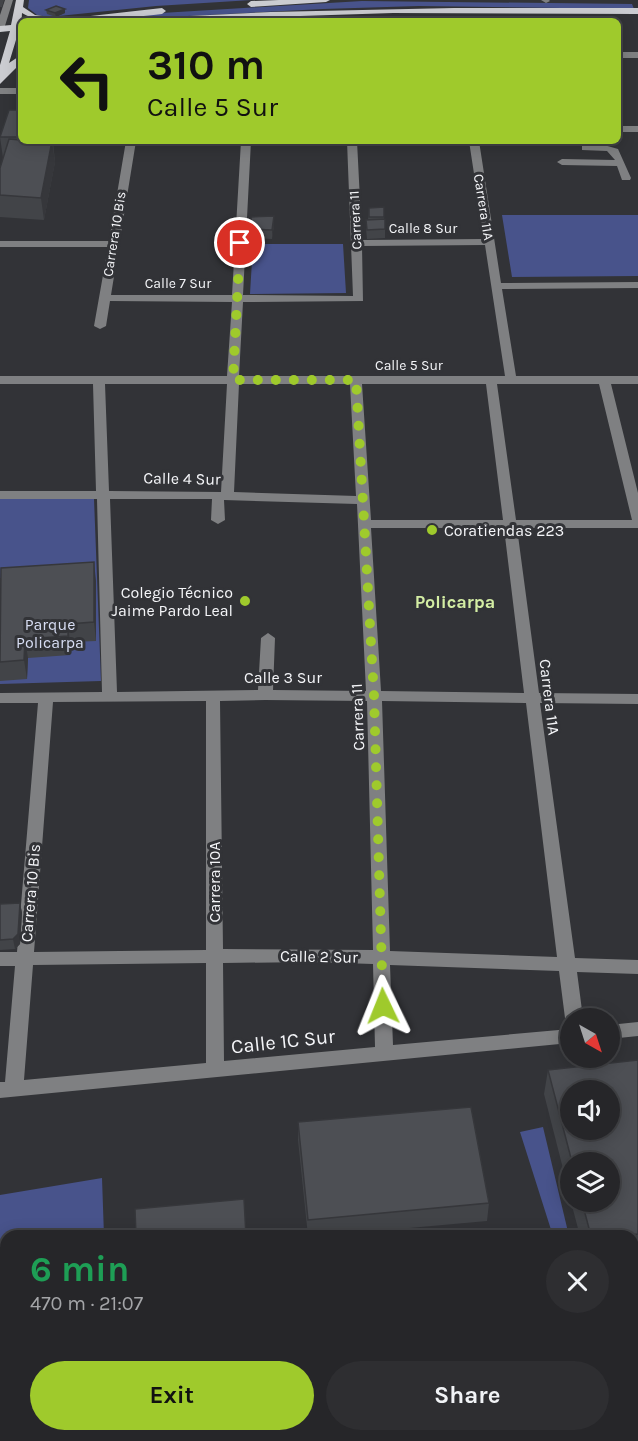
<!DOCTYPE html>
<html lang="en">
<head>
<meta charset="utf-8">
<style>
  :root { --surface:#262629; --page:#2e2e31; --text:#f1f3f6; --muted:#a4a5a8; --line:#424346; --accent:#9fca2c }
  body { margin:0; font-family:Karla,sans-serif; background:var(--page); color:var(--text); height:100vh; display:flex; flex-direction:column; font-size:22px; white-space:nowrap }
  * { box-sizing:border-box; margin:0 }
  p { font-size:20px; color:var(--muted) }
  .icon { flex:none; width:33px; height:33px; fill:none; stroke:currentColor; stroke-width:2; stroke-linecap:round; stroke-linejoin:round }
  .map { position:relative; flex:1; overflow:hidden }
  .details { position:absolute; left:0px; top:1230px; width:639px; height:212px; display:flex; flex-direction:column; background:var(--surface); border-radius:18px 18px 0 0; box-shadow:0 3px 15px #0003,0 0 0 2px var(--line) }
  .details>* { flex:none }
  .guide { position:absolute; left:18px; top:18px; width:603px; height:126px; border-radius:9px; box-shadow:0 3px 15px #0003,0 0 0 2px var(--line); background:#9fca2c; color:#111; overflow:hidden }
  .needle { width:39px; rotate:141deg }
  .tools { position:absolute; left:560px; top:1008px; display:grid; gap:12px }
  .tools a { display:grid; place-items:center; width:60px; height:60px; border-radius:50%; background:var(--surface); box-shadow:0 3px 15px #0003,0 0 0 2px var(--line); font-size:30px }
  .pin { position:absolute; display:grid; place-items:center; width:51px; height:51px; color:#fff; margin:-26px; border:3px solid #fff; border-radius:50%; box-shadow:0 2px 6px #0007 }
  .me { position:absolute; width:66px; margin:-33px; rotate:358deg; stroke-linejoin:round; filter:drop-shadow(0 0 4px #0008) }
  .turn { display:flex; align-items:center; gap:21px; height:126px; padding:0 30px; font-size:27px }
  .turn .icon { width:78px; height:78px; stroke-width:2.5 }
  .turn b { display:block; font-size:42px; line-height:51px }
  .round { display:grid; place-items:center; flex:none; width:63px; height:63px; border-radius:32px; background:var(--page) }
  .headline { display:flex; align-items:center; justify-content:space-between; height:102px; padding:0 30px }
  h1 { font-size:36px; font-weight:700; line-height:45px; color:#1e9e55 }
  .primary-button { display:flex; gap:12px; margin-top:auto; padding:12px 30px }
  .primary-button a { flex:1; height:69px; border-radius:36px; background:var(--accent); color:#111; font-size:24px; font-weight:700; line-height:69px; text-align:center }
  .primary-button a+a { background:var(--page); color:var(--text) }
  .map>svg:first-child { display:block }
</style>
</head>
<body>
<div class="map">
<svg width="638" height="1441" viewBox="0 0 638 1441">
  <rect width="100%" height="100%" fill="#323337"/>
  <path fill="#48538b" d="M29 0H252L156 6 49 17 37 15 28 8Z
    M362 1 632 4 634 9 419 6 323 9 90 21 145 14Z
    M502 215H638V276L512 277Z
    M253 244H343L346 293 250 294Z
    M0 499H94L101 681 0 684Z
    M543 1127 569 1236H553L520 1132Z
    M102 1178 104 1236H6V1411L0 1412V1195Z
    M633 1270H638V1417L633 1418Z"/>
  <g fill="none" stroke-linecap="round" stroke-linejoin="round">
    <path fill="#7f8082" fill-rule="evenodd" d="M5 0H13L4 29 0 32V15Z
      M541 0H549L550 1 546 3Z
      M618 52H638V58H618Z
      M0 88H21V94H0Z
      M618 126H638V132H618Z
      M126 141H136L111 295H232L241 141H251L243 295 353 296 347 141H357L362 240 484 239 469 141H479L501 283 638 282V288L502 289 516 376H638V384H611L638 493V528H517L539 693 638 694V704L540 703 575 958 638 960V974L577 972 583 1018H570V1024L565 1018 559 971 390 965 393 1045 570 1029V1043L0 1098V1082H5L15 966H0V952H17L38 703H0V693L102 692 97 499H0V491H96L93 384H0V376H227L232 302 110 301 106 326 100 329 94 326 108 247H0V241H109ZM485 245 505 376H239L243 302 363 301 362 246ZM105 384H227L221 492 109 491ZM239 384H350L356 496 234 492ZM362 384H486L503 520H371ZM497 384H599L632 520H516ZM110 499H212L211 520 218 524 225 520 224 500 357 504 366 691 273 690 275 638 268 633 261 638 258 690 117 692ZM371 528H504L524 693 381 691ZM265 700 367 701 373 950 223 949 220 701ZM206 701V950L34 952 53 702ZM382 701 526 703 557 957 390 951ZM310 962 373 964 375 1047 224 1061 223 963ZM206 963V1063L24 1080 33 965Z
      M585 145H604L618 149 631 178 630 180H622L617 166 562 165 557 162 562 159 615 160 607 151 582 150V146Z
      M638 1022V1036L609 1039V1025Z
      M6 1431V1436H59L57 1441H0V1433Z"/>
    <path fill="#cbccd1" fill-rule="evenodd" d="M16 0H24L23 7 35 15 64 19 162 8 166 11 162 14C129 17 49 31 22 13L21 30H19L9 63 21 55V63L0 84V65L10 31 0 32V26L11 25Z
      M279 0H330L326 2 251 7 247 4 251 1Z
      M454 8H638V14L393 13 145 21 149 18 271 12Z"/>
  </g>
  <path fill="#424448" d="M0 0H4L2 7H0Z
    M65 9V13L56 17 47 14 46 10Z
    M21 110V141H69L53 142 55 162 44 220 0 217V168L3 158 0 137Z
    M369 208 384 217V219H385V238L367 239 366 229V220H368Z
    M251 217 274 225 272 239 252 238Z
    M0 578 96 581V641L70 642V655L28 658 27 679 0 681Z
    M20 903 22 913 20 944 15 949 0 950V904Z
    M638 1060V1256L633 1257V1236H580L571 1202H609V1162H570V1196L544 1094 548 1070Z
    M298 1122 489 1203 487 1221 321 1236H308L298 1140Z"/>
  <path fill="#36373b" d="M65 9V13L56 17 55 13Z
    M52 141 55 162 44 220 41 198Z
    M274 216V225L272 239V230Z
    M94 562 96 581V641L94 622Z
    M68 624 70 642V655L68 636Z
    M25 639 28 658 27 679 24 660Z
    M20 903 22 913 20 944 15 949 13 939Z"/>
  <path fill="#4d4f54" stroke="#36373b" stroke-width="1.5" fill-rule="evenodd" d="M56 6 65 9 55 13 46 10Z
    M9 110H21V137H0Z
    M9 139 21 140V141H52L41 198 0 195V168Z
    M384 207V217H369V208Z
    M274 216 272 230 251 229V217Z
    M385 219V229L367 230 366 220Z
    M94 562V622L68 624V636L25 639 24 660 0 662 1 568Z
    M20 903 18 934 13 939 0 940V904Z
    M638 1060V1234L618 1236H591L582 1202H609V1162H572L548 1070ZM570 1090H609V1130H570Z
    M471 1107 489 1203 308 1220 298 1122Z
    M244 1199 246 1236H136L135 1209Z"/>
  <g fill="none" stroke-linecap="round" stroke-linejoin="round">
    <path stroke="#9fca2c" stroke-width="10" stroke-dasharray="0 18" d="M240 243 233 380H356L374 696 383 1006"/>
  </g>
  <g fill="#9fca2c" stroke="#323337" stroke-width="2">
    <circle cx="432" cy="530" r="6"/>
    <circle cx="245" cy="601" r="6"/>
  </g>
  <g text-anchor="middle" stroke-width="6" stroke-linejoin="round" paint-order="stroke">
    <g font-size="14" fill="#f4f5f8" stroke="#323337">
      <text transform="translate(484 207) rotate(81)" y="5">Carrera 11A</text>
      <text transform="translate(355 220) rotate(-93)" y="5">Carrera 11</text>
      <text x="423" y="233">Calle 8 Sur</text>
      <text transform="translate(114 234) rotate(-81)" y="5">Carrera 10 Bis</text>
      <text x="178" y="288">Calle 7 Sur</text>
      <text x="409" y="370">Calle 5 Sur</text>
    </g>
    <g font-size="16" fill="#f4f5f8" stroke="#323337">
      <text transform="translate(182 478) rotate(1)" y="6">Calle 4 Sur</text>
      <text x="283" y="683">Calle 3 Sur</text>
      <text transform="translate(550 697) rotate(83)" y="6">Carrera 11A</text>
      <text transform="translate(357 717) rotate(-92)" y="6">Carrera 11</text>
      <text transform="translate(214 882) rotate(-90)" y="6">Carrera 10A</text>
      <text transform="translate(30 893) rotate(-85)" y="6">Carrera 10 Bis</text>
      <text transform="translate(319 956) rotate(1)" y="6">Calle 2 Sur</text>
    </g>
    <g font-size="16" fill="#f4f5f8" stroke="#323337" text-anchor="start">
      <text x="444" y="536">Coratiendas 223</text>
      <text x="233" y="598" text-anchor="end">Colegio Técnico<tspan x="233" dy="18">Jaime Pardo Leal</tspan></text>
    </g>
    <g font-size="16" fill="#d7ddf3" stroke="#323337">
      <text x="50" y="630">Parque<tspan x="50" dy="18">Policarpa</tspan></text>
    </g>
    <g font-size="18" font-weight="bold" fill="#d4eea4" stroke="#323337">
      <text x="455" y="608">Policarpa</text>
    </g>
    <g font-size="20" fill="#f4f5f8" stroke="#323337">
      <text transform="translate(283 1041) rotate(-6)" y="7">Calle 1C Sur</text>
    </g>
  </g>
</svg>
<div class="tools">
<a><svg class="needle" viewBox="-14 -14 28 28"><path d="M0-13l5 13h-10z" fill="#e53935"/><path d="M0 13l5-13h-10z" fill="#a4a5a8"/></svg></a>
<a><svg class="icon" aria-label="sound" viewBox="0 0 24 24"><path d="M4 9h4l5-4v14l-5-4H4zM17 9q2 3 0 6"/></svg></a>
<a><svg class="icon" aria-label="layers" viewBox="0 0 24 24"><path d="M12 4l9 5-9 5-9-5zM3 14l9 5 9-5"/></svg></a>
</div>
<div class="pin" style="left:240px;top:243px;background:#d93025"><svg class="icon" aria-label="arrive" viewBox="0 0 24 24"><path d="M6 21V4h12l-3 4 3 4H6"/></svg></div>
<svg class="me" style="left:383px;top:1006px" viewBox="-20 -20 40 40"><path d="M0-17L14 15 0 8-14 15z" fill="#9fca2c" stroke="#fff" stroke-width="4"/></svg>
<div class="guide">
<div class="turn"><svg class="icon" aria-label="left" viewBox="0 0 24 24"><path d="M17 20v-9H6M10 6l-5 5 5 5"/></svg><div><b>310 m</b>Calle 5 Sur</div></div>
</div>
<section class="details">
<div class="headline"><div><h1>6 min</h1><p>470 m · 21:07</p></div><a class="round"><svg class="icon" aria-label="close" viewBox="0 0 24 24"><path d="M6 6l12 12M18 6L6 18"/></svg></a></div>
<div class="primary-button"><a>Exit</a><a>Share</a></div>
</section>
</div>
</body>
</html>
